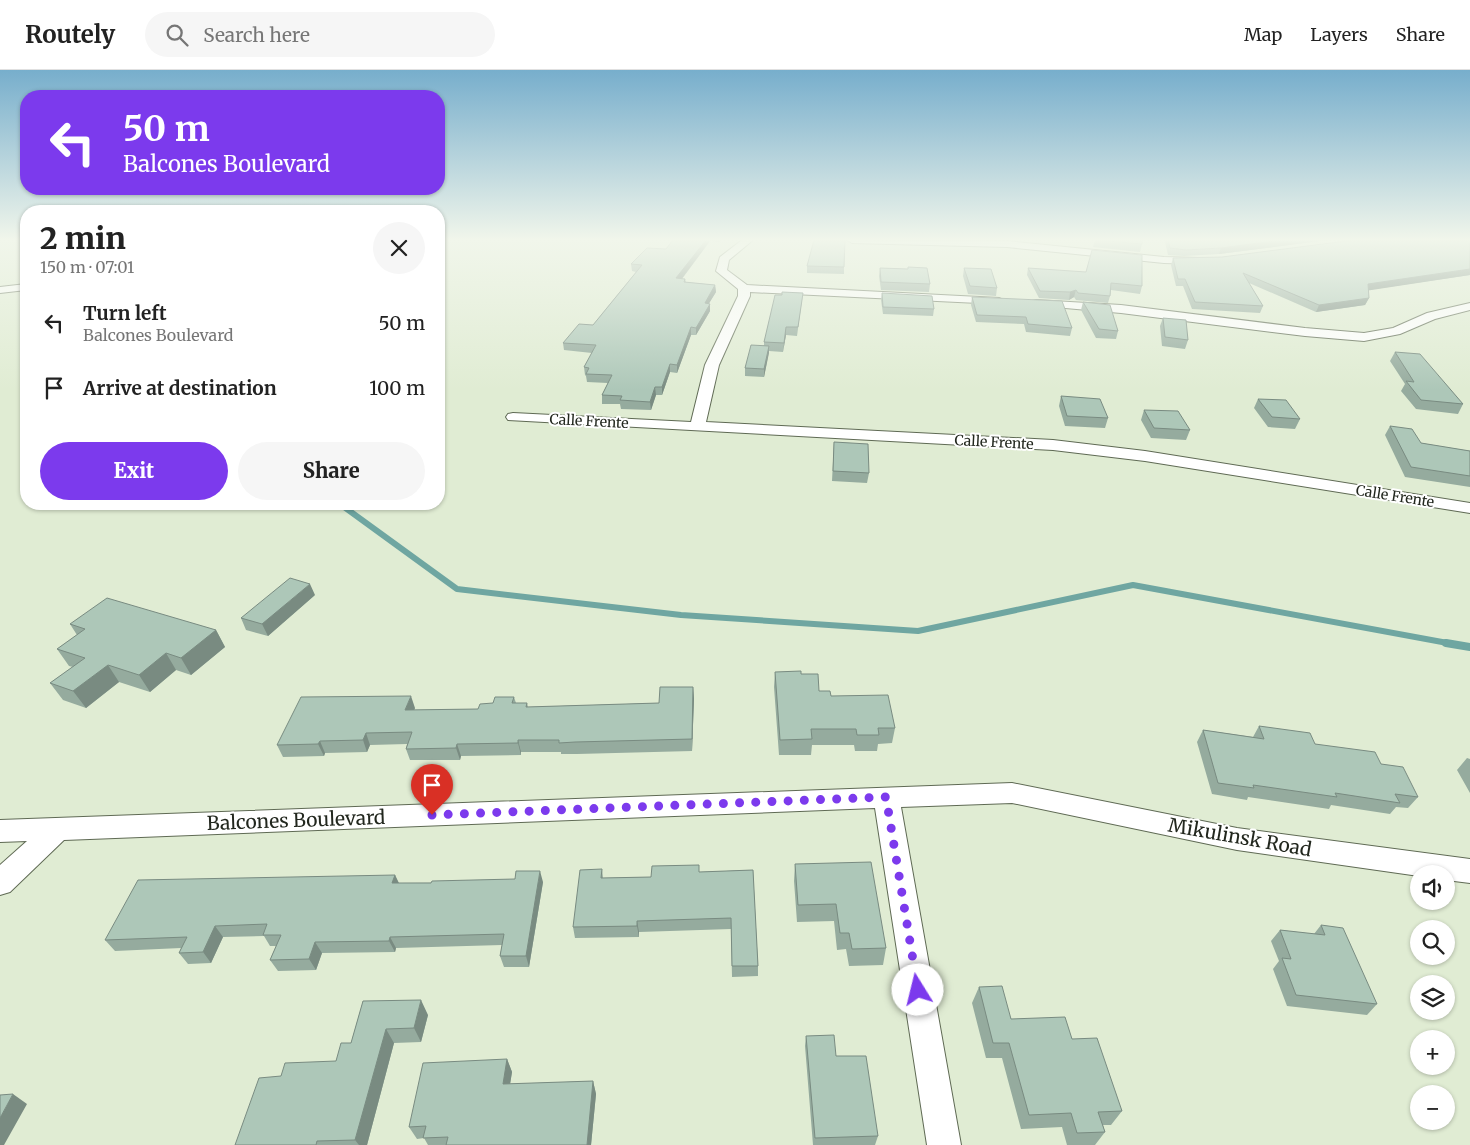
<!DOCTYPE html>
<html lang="en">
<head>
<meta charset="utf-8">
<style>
  :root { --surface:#fff; --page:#f6f6f6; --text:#222; --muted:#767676; --line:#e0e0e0; --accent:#7c3aed }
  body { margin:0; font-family:Merriweather,serif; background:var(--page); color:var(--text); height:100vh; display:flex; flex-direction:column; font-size:19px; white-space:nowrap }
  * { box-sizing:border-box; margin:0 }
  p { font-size:16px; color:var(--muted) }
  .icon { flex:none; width:28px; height:28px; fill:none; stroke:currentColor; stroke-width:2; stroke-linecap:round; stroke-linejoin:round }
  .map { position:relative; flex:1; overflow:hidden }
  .side { position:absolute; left:20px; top:135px; width:425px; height:305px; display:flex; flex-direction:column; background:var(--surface); border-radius:20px; box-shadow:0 1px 4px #0004 }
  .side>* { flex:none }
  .top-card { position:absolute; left:20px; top:20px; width:425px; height:105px; border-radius:20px; box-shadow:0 1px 4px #0004; background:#7c3aed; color:#fff; overflow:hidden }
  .tools { position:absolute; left:1410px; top:795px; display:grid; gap:10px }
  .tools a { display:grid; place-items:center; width:45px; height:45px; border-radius:50%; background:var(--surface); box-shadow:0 1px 4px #0004; font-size:25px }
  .pin { position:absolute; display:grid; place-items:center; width:42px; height:42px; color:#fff; margin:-51px -21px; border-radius:50% 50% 50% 0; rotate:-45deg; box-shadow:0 0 5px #0007 }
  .pin .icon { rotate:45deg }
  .me { position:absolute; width:55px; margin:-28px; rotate:351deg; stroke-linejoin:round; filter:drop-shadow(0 0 4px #0008) }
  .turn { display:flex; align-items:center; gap:18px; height:105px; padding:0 20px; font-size:22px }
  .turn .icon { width:65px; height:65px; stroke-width:2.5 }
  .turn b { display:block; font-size:35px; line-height:42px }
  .round { display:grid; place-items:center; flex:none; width:52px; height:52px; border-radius:26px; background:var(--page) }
  .head { display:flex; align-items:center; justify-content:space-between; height:85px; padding:0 20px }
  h1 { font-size:30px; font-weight:800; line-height:38px }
  .cta { display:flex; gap:10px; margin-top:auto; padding:10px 20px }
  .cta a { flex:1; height:58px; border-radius:30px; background:var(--accent); color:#fff; font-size:20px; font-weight:800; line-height:58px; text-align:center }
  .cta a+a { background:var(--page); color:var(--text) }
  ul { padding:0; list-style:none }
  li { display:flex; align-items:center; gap:15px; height:65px; padding:0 20px }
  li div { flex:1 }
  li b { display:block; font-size:19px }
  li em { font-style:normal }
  header { display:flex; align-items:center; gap:30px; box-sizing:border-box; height:70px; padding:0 25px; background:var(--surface); border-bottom:1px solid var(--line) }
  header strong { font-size:24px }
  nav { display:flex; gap:28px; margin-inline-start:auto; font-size:18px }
  .search { width:350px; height:45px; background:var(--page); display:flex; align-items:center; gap:12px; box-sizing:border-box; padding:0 18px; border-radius:28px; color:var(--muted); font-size:19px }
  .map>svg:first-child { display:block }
</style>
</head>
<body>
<header>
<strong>Routely</strong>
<div class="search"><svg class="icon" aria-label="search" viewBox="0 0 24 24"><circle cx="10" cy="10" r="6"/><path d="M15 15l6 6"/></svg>Search here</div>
<nav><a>Map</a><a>Layers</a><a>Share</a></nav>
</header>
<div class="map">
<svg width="1470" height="1075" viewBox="0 0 1470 1075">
  <rect width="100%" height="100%" fill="#e0ecd3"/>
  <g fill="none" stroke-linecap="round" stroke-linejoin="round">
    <path stroke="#6fa6a1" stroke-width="6" d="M340 434 457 519 681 545 918 561 1133 515 1453 574"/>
    <path stroke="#6fa6a1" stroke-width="8" d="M1446 573 1470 577"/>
    <defs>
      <path id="street" d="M742 170H753L729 190 727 200 747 215 999 228 1005 231 999 234 750 222V226L719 295 706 352 1053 370 1145 381 1470 433V443L1145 391 1053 380 508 350 506 347 508 344 513 343 691 352 705 295 738 226V219L716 201 720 187Z
        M847 170 1007 171 1164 187 1199 188 1204 191 1199 194 1164 193 1007 177 852 173Z
        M26 214V220L0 223V217Z
        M1036 230 1121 235 1305 258 1364 263 1393 258 1427 243 1470 233V240L1435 249 1400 264 1364 271 1305 266 1121 243 1032 235 1030 233 1032 231Z
        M1012 713 1237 758 1470 789V813L1446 810V804H1419V806L1237 780 1012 733 901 737 961 1075H927L875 738 64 770 10 822 0 825V795L27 771 0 772V750Z"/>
    </defs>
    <use href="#street" stroke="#5f6a54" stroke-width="2"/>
    <use href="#street" fill="#fff" fill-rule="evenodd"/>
  </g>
  <path fill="#95ab9e" d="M673 170H720V172L710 171 682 209H685L686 212 715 215 716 222 709 233 710 241 696 265H691L677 303 670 302 662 325H656L651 340 621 339 620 334H602V325L608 313 587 312 586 306 585 305 584 297 592 283 564 280 563 273 593 255 636 202 632 201 631 194 666 179Z
    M1095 170 1142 174 1140 182 1093 177Z
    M1166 170H1327L1219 184 1184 186 1168 185 1165 172Z
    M1470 170V205L1368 220 1369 228 1365 235 1316 242 1249 213 1263 236 1260 243 1192 239 1183 216H1176L1171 195 1173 188 1222 187Z
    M807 196 844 197V204L807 203Z
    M908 197 930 214 929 222 881 220 879 206 880 198 908 199Z
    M964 198 997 218 996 226 968 224 963 206Z
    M1028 198 1142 216 1140 224 1111 220 1110 226 1108 233 1076 230 1074 227 1069 230 1039 228 1027 205Z
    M803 223 797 266 786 265 783 282 769 281 764 307 745 306V298L764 275V272L782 225Z
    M882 223 934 239 933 246 883 244 881 230Z
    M972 227 1072 258 1070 266 1026 262 1024 254 976 252 971 235Z
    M1083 232 1118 261 1116 269 1096 268 1081 240Z
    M1163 248 1188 270 1185 279 1162 276 1160 256Z
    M1395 282 1463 334 1458 344 1416 339 1401 321 1405 314 1390 291Z
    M1061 326 1108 348 1105 358 1065 356 1059 336Z
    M1258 329 1300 349 1295 359 1268 357 1254 338Z
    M1144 340 1190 360 1186 370 1151 368 1141 350Z
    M1390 356 1421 373 1470 381V417L1405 407 1385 365Z
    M834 372 869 403 867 413 832 411Z
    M315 525 268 566 246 560 241 548Z
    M70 554 216 560 225 577 191 605 176 600 150 622 119 612 86 638 63 630 50 613 73 597 69 596 57 579 77 565Z
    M775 602 801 604 819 621 831 626 895 658 892 673 878 674 877 681H855L854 675H812L811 685H779L774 617Z
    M693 617 694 629 692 681 577 684H561V682H521V685L461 686 460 690H410L406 679 407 674 370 675 367 682 325 683 324 686 283 687 277 675 415 638 414 640 478 639 514 627 516 633H527L528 637 659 633Z
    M1259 656 1315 674 1381 694 1418 727 1408 738 1396 737 1390 744 1331 735 1329 739 1248 727 1247 730 1212 724 1197 672 1203 660 1253 667Z
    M1467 688 1470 689V723L1457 700Z
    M795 794 886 878 883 895 849 896 846 879 837 880 834 851 797 852 794 811Z
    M602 799 603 808 651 807 699 802 753 800 758 896V906L732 907 731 859 639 862V867L575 868 573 857Z
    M395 805 399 813 543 812 529 897H504L500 886 502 875 396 878 395 882 322 883 316 900 278 901 270 890 276 876H270L264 866 223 867 211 893 188 894 179 883 181 878 115 881 105 870Z
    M1321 855 1377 934 1367 945 1287 936 1273 899 1279 891 1271 871 1280 860 1314 864Z
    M979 917 1011 949 1072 969 1122 1041 1111 1055H1103L1105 1062 1095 1075H1067L1062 1057 1021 1059 1002 988H986L972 933Z
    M363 931 428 945 421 972 394 973 367 1075H235L281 1006 336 991 351 973Z
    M806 966 878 1066 875 1075H813L805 976Z
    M507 989 512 1002 510 1014 593 1011 596 1024 591 1075H428L424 1068 417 1069 409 1057Z"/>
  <path fill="#798b81" d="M706 170H710V171L677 215 676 208Z
    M1281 170H1327L1219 184 1221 178Z
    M1470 199V205L1365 221 1368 214Z
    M715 215 716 222 705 240V233Z
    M1076 220 1074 227 1069 230 1070 222Z
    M1369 228 1365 235 1316 242 1319 235Z
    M710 234V241L696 265V258Z
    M691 257V265L677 303V295Z
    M786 257V265L783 282 784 273Z
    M769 276V283L764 307V299Z
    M670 294V302L662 325V317Z
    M655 317 656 325 651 340 650 332Z
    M310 514 315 525 268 566 262 554Z
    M216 560 225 577 191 605 181 588Z
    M166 583 176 600 150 622 139 605Z
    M108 595 119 612 86 638 73 621Z
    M693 617 694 629 692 681V669Z
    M411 626 415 638 410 651 405 640Z
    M366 663 370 675 367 682 363 670Z
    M518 670 521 682V685L518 673Z
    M320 671 325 683 324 686 318 674Z
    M457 674 461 686 460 690 456 678Z
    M540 801 543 812 529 897 526 886Z
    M395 805 400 816 392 813Z
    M637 851 639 862V867L637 856Z
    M215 856 223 867 211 893 203 882Z
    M390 867 396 878 395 882 389 871Z
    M315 872 322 883 316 900 309 889Z
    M421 930 428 945 421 972 414 958Z
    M386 959 394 973 367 1075H359L355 1070Z
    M507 989 512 1002 508 1027 503 1014Z
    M593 1011 596 1024 591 1075H587Z
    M13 1024 27 1034 4 1075H0V1048Z"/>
  <path fill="#adc7b8" stroke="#798b81" d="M673 170H706L676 208 685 209 684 212 715 215 705 233 710 234 696 258 691 257 677 295 670 294 662 317H655L650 332 620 330 622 326 602 325 612 305 586 304 589 298 584 297 596 275 563 273 579 254 593 255 642 195 631 194 647 178 666 179Z
    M814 170H845L844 197 807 196Z
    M1095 170H1142V174Z
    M1168 170H1281L1221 178 1186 180 1170 178Z
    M1354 170H1470V199L1368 214 1369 228 1319 235 1243 203 1263 236 1195 232 1185 209H1178L1173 188 1222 187Z
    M1092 180 1142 185V216L1111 213 1110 226 1078 223 1076 220 1070 222 1040 221 1028 198 1086 202Z
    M908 197 927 198 930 214 881 212 880 198 908 199Z
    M964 198 991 199 997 218 970 216Z
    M782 222 803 223 798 257H786L784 273 764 272 775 225H782Z
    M882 223 932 226 934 239 883 237Z
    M972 227 1062 231 1072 258 1028 254 1026 247 977 245Z
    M1083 232 1110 235 1118 261 1099 259Z
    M1163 248 1186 250 1188 270 1165 267Z
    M751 275 769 276 764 299 745 298Z
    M1395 282 1420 284 1463 334 1421 330 1406 311 1414 312Z
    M1061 326 1100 329 1108 348 1067 346Z
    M1258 329 1286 330 1300 349 1272 347Z
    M1144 340 1178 341 1190 360 1154 358Z
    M1390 356 1412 359 1421 373 1470 381V406L1411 397Z
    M834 372 868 374 869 403 833 401Z
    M290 508 310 514 262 554 241 548Z
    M107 528 216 560 181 588 166 583 139 605 108 595 73 621 50 613 85 588 57 579 85 559 70 554Z
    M801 601V604H818L819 621H830L831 626 888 625 895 658H878L879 665H857L856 659H811L812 669 780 670 775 602Z
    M660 617H693L692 669 575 672 559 673V670H518V673L457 674 456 678 406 679 412 662 366 663 363 670 320 671 318 674 277 675 301 627 411 626 405 640 478 639 480 634 493 633 495 627H514L512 633H527L526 637 659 633Z
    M1259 656 1310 663 1315 674 1375 682 1381 694 1403 697 1418 727 1395 724 1400 733 1335 723 1337 727 1253 715 1254 718 1218 713 1203 660 1264 669Z
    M871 792 886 878 852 879 849 863H840L836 834 798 835 795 794Z
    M699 795V802L753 800 758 896H732L731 848 637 851V856L573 857 580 800 602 799 601 808 651 807 652 796Z
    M516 801H540L526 886H500L504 864 390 867 389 871 315 872 309 889 270 890 281 865H263L267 854 215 856 203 882 179 883 187 867 105 870 138 810 395 805 392 813H431L432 811 515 809Z
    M1321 855 1343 858 1377 934 1296 925 1282 888 1291 889 1280 860 1325 865Z
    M1002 916 1011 949 1065 947 1072 969 1097 968 1122 1041 1098 1042 1105 1062 1077 1063 1071 1043 1029 1045 1009 973H993L979 917Z
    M421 930 414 958 386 959 355 1070 317 1071 316 1075H235L259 1008 281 1006 285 993 336 991 341 973H351L363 931Z
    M834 965 836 986H866L878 1066 815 1068 806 966Z
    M507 989 503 1014 593 1011 587 1075H446L448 1067 423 1068 426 1056 409 1057 423 993Z
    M13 1024 0 1048V1025Z"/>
  <linearGradient id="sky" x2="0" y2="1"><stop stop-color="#77aecc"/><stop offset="0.53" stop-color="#f1f6eb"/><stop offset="1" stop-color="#f1f6eb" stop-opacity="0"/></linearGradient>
  <rect width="1470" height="320" fill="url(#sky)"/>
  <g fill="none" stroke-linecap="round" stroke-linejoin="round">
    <path stroke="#7c3aed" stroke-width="9" stroke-dasharray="0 16.2" d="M432 745 886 727 918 920"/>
  </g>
  <g text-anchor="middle" stroke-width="4" stroke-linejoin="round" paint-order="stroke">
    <g font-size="14" fill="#22271e" stroke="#fff">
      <text transform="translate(589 351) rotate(3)" y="5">Calle Frente</text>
      <text transform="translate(994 372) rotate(3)" y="5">Calle Frente</text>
      <text transform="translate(1395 426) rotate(9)" y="5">Calle Frente</text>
    </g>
    <g font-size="19" fill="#22271e" stroke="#fff">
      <text transform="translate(296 750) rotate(-2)" y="7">Balcones Boulevard</text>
      <text transform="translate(1240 767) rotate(10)" y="7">Mikulinsk Road</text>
    </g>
  </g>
</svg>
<div class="tools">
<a><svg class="icon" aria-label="sound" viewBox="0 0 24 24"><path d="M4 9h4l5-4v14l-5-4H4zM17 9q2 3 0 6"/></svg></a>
<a><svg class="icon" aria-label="search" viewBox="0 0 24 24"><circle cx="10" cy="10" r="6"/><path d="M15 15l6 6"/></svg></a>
<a><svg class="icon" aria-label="layers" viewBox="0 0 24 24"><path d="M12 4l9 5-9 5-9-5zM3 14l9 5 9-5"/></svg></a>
<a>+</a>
<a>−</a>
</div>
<div class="pin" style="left:432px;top:745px;background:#d93025"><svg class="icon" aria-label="arrive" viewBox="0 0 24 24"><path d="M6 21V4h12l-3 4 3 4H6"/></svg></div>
<svg class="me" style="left:918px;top:920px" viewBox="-20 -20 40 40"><circle r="19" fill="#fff"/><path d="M0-13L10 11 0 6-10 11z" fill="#7c3aed"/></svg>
<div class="top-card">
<div class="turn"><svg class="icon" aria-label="left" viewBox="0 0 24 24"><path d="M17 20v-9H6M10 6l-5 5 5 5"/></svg><div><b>50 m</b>Balcones Boulevard</div></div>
</div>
<section class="side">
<div class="head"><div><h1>2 min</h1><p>150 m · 07:01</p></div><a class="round"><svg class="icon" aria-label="close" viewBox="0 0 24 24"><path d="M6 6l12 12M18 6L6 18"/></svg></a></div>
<ul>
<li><svg class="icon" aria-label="left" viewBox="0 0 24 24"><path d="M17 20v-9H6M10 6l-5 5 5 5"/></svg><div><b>Turn left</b><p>Balcones Boulevard</p></div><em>50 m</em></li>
<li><svg class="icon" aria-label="arrive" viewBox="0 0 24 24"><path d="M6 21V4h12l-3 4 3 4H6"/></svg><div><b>Arrive at destination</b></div><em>100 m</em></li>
</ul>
<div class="cta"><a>Exit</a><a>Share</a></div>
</section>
</div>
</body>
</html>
